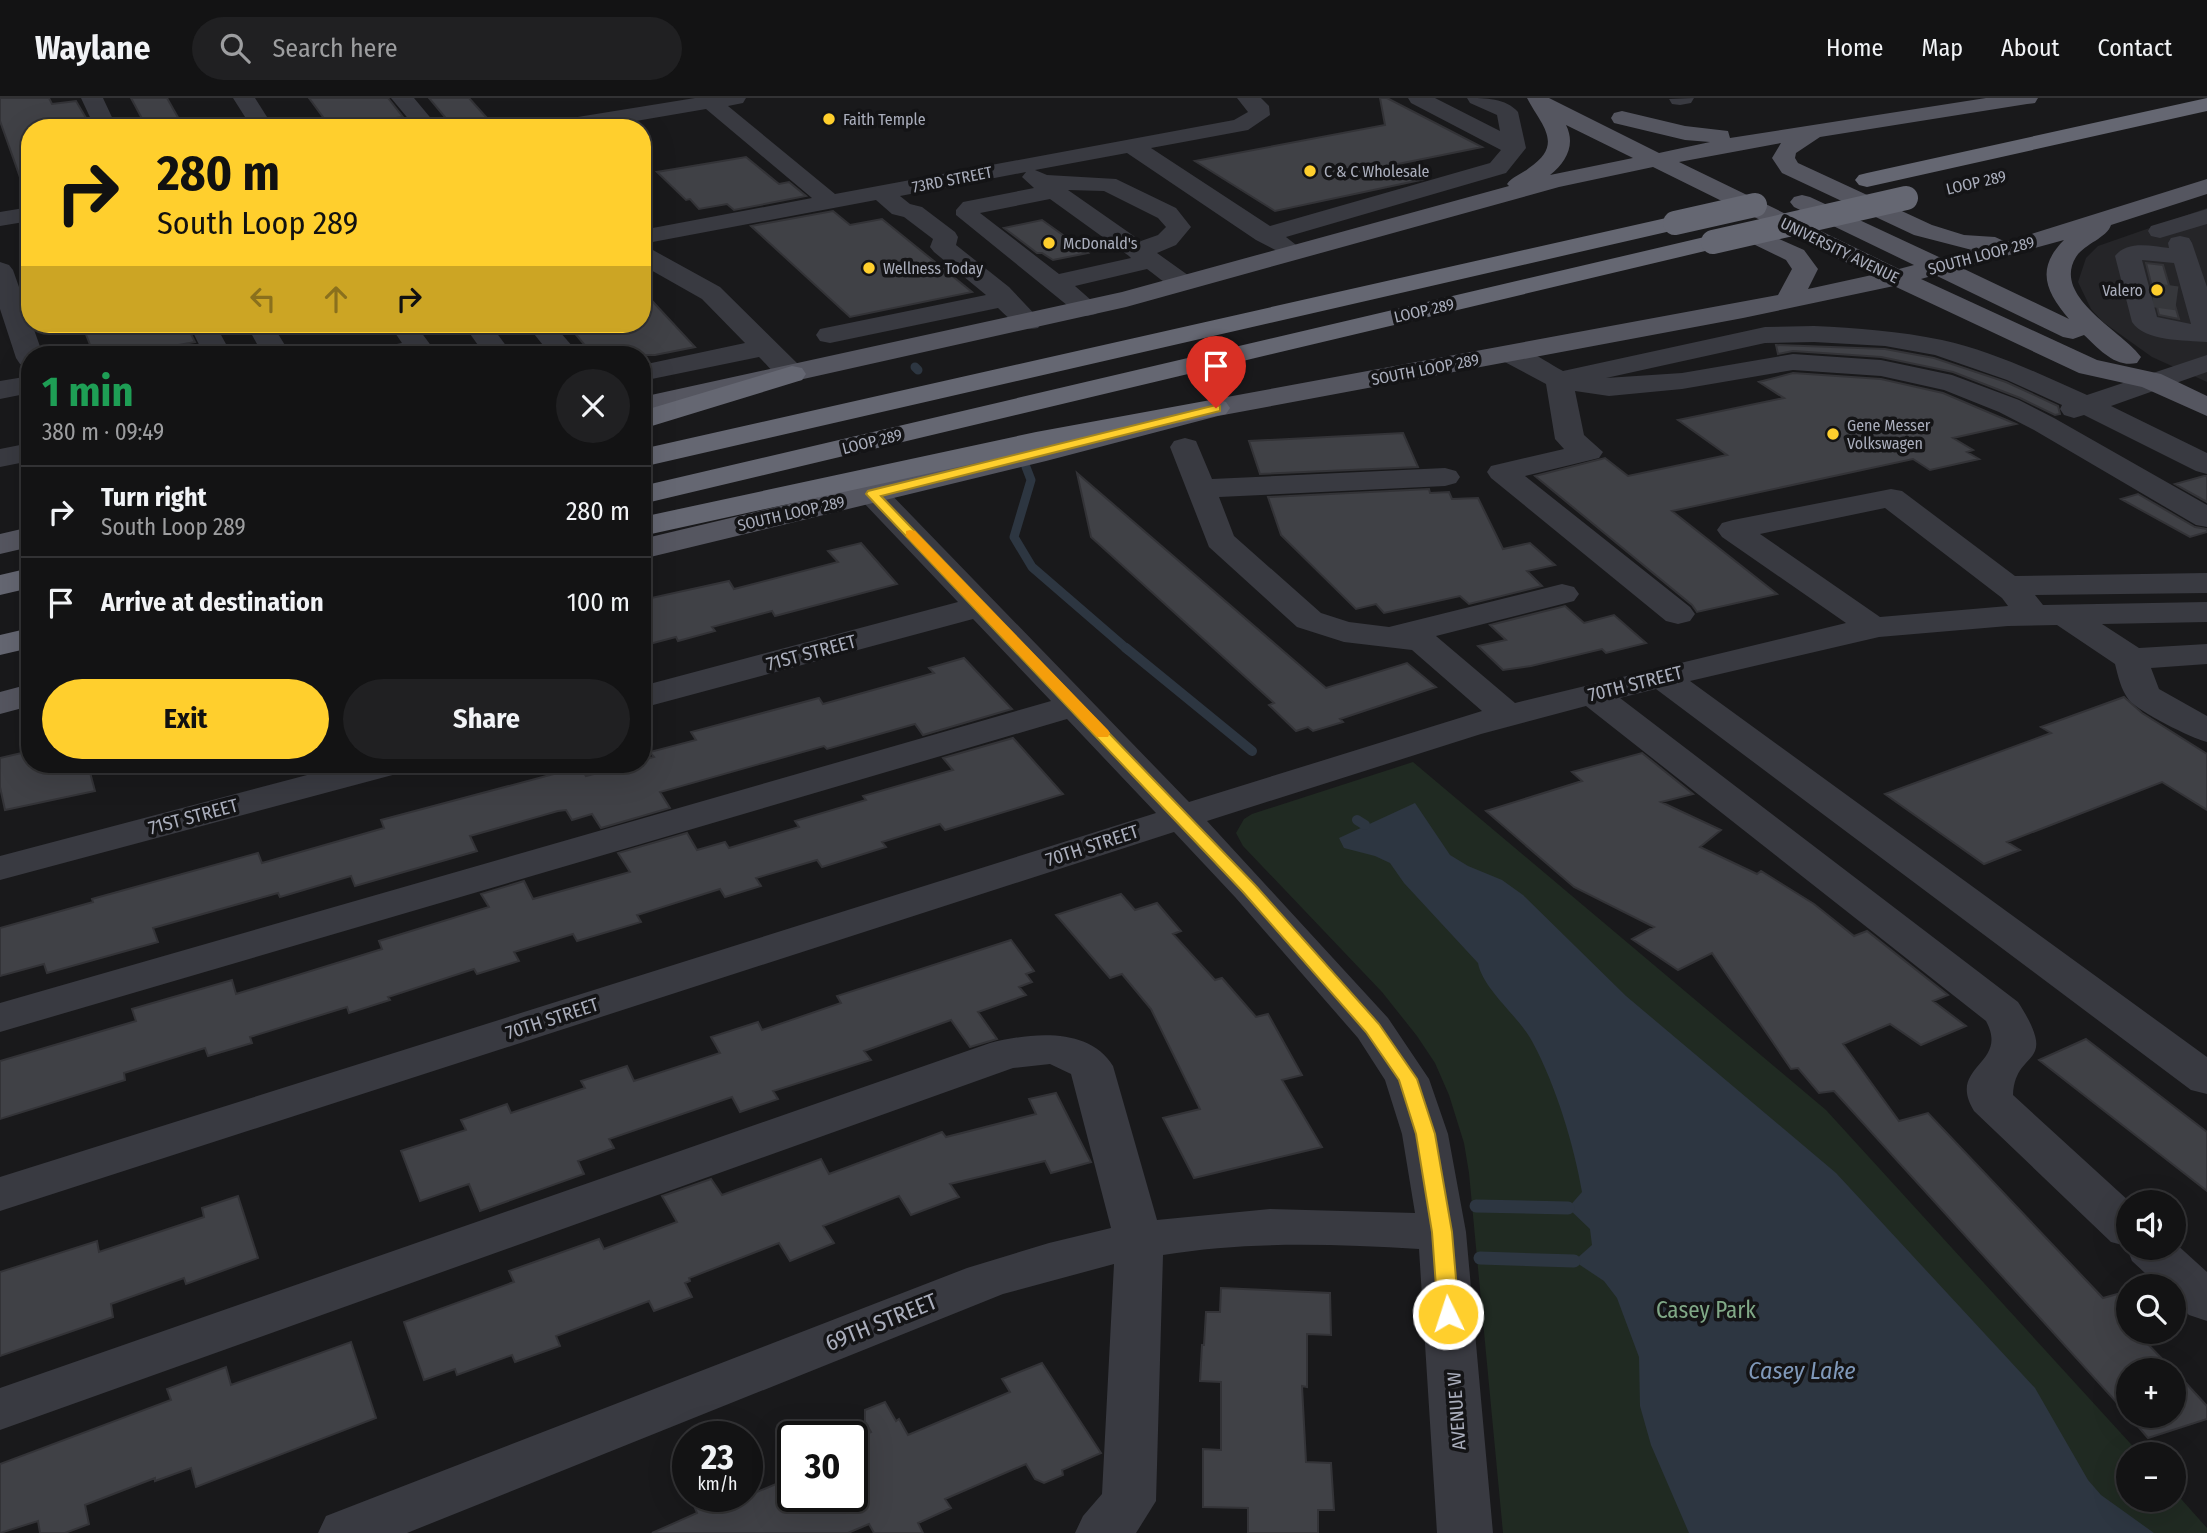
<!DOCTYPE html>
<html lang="en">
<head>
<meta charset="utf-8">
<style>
  :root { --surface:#131314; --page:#202022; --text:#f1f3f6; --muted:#9d9ea0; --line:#323234; --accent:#ffcf2d }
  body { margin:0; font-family:"Fira Sans Condensed",sans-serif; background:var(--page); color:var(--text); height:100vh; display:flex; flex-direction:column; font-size:26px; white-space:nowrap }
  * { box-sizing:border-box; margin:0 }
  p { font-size:23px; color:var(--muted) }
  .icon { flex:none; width:38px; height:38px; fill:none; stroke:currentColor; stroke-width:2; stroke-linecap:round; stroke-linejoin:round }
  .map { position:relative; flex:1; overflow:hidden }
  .drawer { position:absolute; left:21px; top:248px; width:630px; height:427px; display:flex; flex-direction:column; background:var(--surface); border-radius:28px; box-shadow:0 7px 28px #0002,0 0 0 2px var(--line) }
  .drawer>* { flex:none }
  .guide { position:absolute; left:21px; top:21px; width:630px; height:214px; border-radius:28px; box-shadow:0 7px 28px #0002,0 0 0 2px var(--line); background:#ffcf2d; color:#111; overflow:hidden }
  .tools { position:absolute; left:2116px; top:1092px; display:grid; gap:14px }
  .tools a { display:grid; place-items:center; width:70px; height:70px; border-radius:50%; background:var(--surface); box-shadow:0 7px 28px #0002,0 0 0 2px var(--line); font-size:35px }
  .speed { position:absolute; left:672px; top:1323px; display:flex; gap:14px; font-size:35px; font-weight:700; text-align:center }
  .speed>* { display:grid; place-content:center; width:91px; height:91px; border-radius:50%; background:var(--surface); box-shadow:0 7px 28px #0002,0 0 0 2px var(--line); line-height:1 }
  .speed small { font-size:18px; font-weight:400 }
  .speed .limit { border:4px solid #111; border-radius:10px; background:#fff; color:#111 }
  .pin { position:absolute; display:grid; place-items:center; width:60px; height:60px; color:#fff; margin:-72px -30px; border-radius:50% 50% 50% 0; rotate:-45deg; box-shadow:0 0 7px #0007 }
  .pin .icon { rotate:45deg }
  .me { position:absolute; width:77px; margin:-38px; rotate:356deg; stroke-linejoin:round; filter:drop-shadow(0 0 5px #0008) }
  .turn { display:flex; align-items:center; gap:24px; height:147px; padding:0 21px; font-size:32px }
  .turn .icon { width:91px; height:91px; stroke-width:2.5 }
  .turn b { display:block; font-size:49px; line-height:60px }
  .lanes { display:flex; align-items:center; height:66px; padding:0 21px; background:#0003; justify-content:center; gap:35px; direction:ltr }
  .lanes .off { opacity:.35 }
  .round { display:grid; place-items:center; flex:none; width:74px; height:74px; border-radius:37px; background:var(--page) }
  .headline { display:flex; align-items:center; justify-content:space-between; height:119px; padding:0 21px }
  h1 { font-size:42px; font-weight:700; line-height:52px; color:#1e9e55 }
  .action { display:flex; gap:14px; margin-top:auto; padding:14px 21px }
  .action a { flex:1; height:80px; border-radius:42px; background:var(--accent); color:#111; font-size:28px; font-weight:700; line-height:80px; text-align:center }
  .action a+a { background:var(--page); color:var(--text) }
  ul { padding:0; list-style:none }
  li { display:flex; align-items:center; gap:21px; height:91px; padding:0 21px; border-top:2px solid var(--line) }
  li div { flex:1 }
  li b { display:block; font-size:26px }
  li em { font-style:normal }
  header { display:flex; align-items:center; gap:42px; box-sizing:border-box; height:98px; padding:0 35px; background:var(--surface); border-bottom:2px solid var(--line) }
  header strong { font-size:33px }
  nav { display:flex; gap:38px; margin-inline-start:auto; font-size:24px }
  .search { width:490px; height:63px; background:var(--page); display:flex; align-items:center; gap:18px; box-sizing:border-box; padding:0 24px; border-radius:38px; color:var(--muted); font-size:26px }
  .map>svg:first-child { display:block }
</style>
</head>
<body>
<header>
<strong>Waylane</strong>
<div class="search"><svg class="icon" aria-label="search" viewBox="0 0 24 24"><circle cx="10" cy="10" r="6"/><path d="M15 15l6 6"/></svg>Search here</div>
<nav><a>Home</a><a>Map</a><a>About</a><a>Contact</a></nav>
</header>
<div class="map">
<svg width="2207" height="1435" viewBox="0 0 2207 1435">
  <rect width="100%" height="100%" fill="#19191b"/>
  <path fill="#252528" d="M2207 110V284L2152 259 2103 224 2091 211 2078 184 2086 160 2098 148Z"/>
  <path fill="#202a22" d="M1413 664 1826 1012 2140 1356H2128V1402H2174V1393L2207 1430V1435H1503L1469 1075 1464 1045 1449 997 1435 965 1417 938 1382 894 1243 748 1236 735 1244 721 1252 716Z"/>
  <path fill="#2d3641" d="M1415 705 1450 757 1468 768 1502 782 1523 797 1626 898 1836 1075 2035 1290 2088 1382 2101 1397 2154 1435H1689L1651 1347 1640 1308 1639 1259 1617 1200 1604 1183 1574 1163 1592 1147 1590 1131 1568 1110 1582 1094C1574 1047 1556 988 1533 945 1520 919 1483 892 1478 865L1404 785 1390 765 1375 758 1344 750 1339 740Z"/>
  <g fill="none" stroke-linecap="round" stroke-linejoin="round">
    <path stroke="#2d3641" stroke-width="9" d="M915 269 918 272
      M1026 369 1031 382 1014 439 1032 469 1128 552"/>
    <path stroke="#2d3641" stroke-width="10" d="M1126 550 1252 653
      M1357 722 1365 727"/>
    <path stroke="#2d3641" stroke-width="13" d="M1476 1108 1568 1110
      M1480 1160 1574 1163"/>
  </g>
  <path fill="#404146" stroke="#333337" stroke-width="2" d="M0 0H49L52 6 76 3 92 30H30V95L26 96 0 23Z
    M131 0H167L184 30H147Z
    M309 0H388L403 19 382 22 387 30H331Z
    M429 0H469L496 30H454Z
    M1380 0H1387L1482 49 1398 66 1425 81 1275 113 1195 63 1385 27Z
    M746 59 779 86 789 84 806 98 734 112 727 106 699 111 690 101 686 102 657 74Z
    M833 113 850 127 882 121 972 194 850 219 751 128Z
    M1042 122 1088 155 1053 162 1042 155H1037L1004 130Z
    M2146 165 2163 167 2179 221 2159 217Z
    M642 192 695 249 655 257H593L567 226H642Z
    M82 226H186L195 244 125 257H94Z
    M1776 247 1885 251 1934 260 2006 284 2058 308 2060 316 2055 317 2020 300 1953 274 1881 259 1793 253 1778 256Z
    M1793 275 1881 281 1943 295 2016 326 1953 340 1973 352 1967 354 1979 361 1930 372 1913 361 1672 413 1777 496 1697 514 1692 507 1535 378 1605 360 1628 378 1727 357 1678 322 1784 300 1759 284Z
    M1403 335 1418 369 1260 376 1249 343Z
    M1077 375 1326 590 1407 565 1436 589 1340 621 1343 624 1313 633 1308 629 1296 633 1269 607 1274 605 1091 439Z
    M2204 378H2207V404L2175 386Z
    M1429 391 1430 395 1449 394 1452 401 1478 400 1503 451 1530 445 1555 467 1527 473 1542 488 1469 506 1460 498 1384 515 1376 506 1356 511 1281 437 1268 399Z
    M2138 396 2195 429 2207 431V434L2190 439 2121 401Z
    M861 445 897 486 775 518 772 513 712 529 715 533 678 543 676 539 642 548V502L729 483 734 491 838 464 828 453Z
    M1565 508 1584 525 1614 517 1646 545 1606 555 1602 551 1531 568 1503 572 1478 548 1506 542 1490 527Z
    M964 560 1012 611 923 637 915 626 827 651 824 648 660 694 670 710 601 730 592 716 572 722 566 712 558 713 470 738 477 753 355 788 351 778 280 799 278 795 153 830 158 844 47 875 44 866 0 878V830L93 804 92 801 258 755 262 765 384 730 381 722 580 669 586 678 627 667H642V662L654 659 650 654 696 642 691 634 819 600 823 606 934 575 929 570Z
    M2124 599 2142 615 2207 656V712L2162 684 2007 744 2020 752 1984 766 1885 696 2051 635 2041 629Z
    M1013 640 1063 696 945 732 940 726 882 744 886 749 822 769 817 762 756 780 761 788 725 799 720 791 637 817 641 824 577 843 573 836 514 854 519 863 477 876 474 871 388 899 390 902 349 915 347 909 250 939 252 945 208 958 205 950 124 975 125 982 0 1021V963L136 923 132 911 232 882 236 896 382 851 379 843 489 809 481 796 524 783 533 801 630 774 618 755 687 735 697 752 725 744 729 750 799 729 795 723 866 702 863 698 953 672 943 660Z
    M30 653V667H88L95 693 5 712 0 689V660Z
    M1642 655 1693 696 1661 704 1721 732 1700 749 1757 776 1761 773 1814 806 1854 838 1867 833 1948 897 1933 903 1966 928 1921 947 1890 926 1843 946 1899 1023 1928 1015 2103 1200 2128 1193V1234H2136L2173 1272H2128V1317L1834 993 1819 995 1798 970 1791 971 1712 855 1678 872 1632 841 1654 829 1574 789 1486 713 1582 683 1572 674Z
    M1121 796 1135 812 1157 805 1181 833 1173 836 1215 882 1222 880 1256 919 1268 916 1302 977 1282 982 1322 1049 1194 1080 1163 1020 1200 1011 1151 911 1122 876 1110 880 1056 817Z
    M1011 842 1034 873 1026 876 1032 884 1019 889 1026 897 978 914 997 941 970 949 951 922 864 953 871 962 773 993 778 1001 740 1014 732 999 609 1041 614 1050 578 1063 584 1076 480 1113 469 1086 420 1103 401 1053 466 1032 461 1022 507 1006 511 1015 585 990 581 983 627 968 634 983 720 955 711 939 758 924 762 932 841 905 837 898Z
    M2086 941 2207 1034V1093L2039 962Z
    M1056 995 1091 1064 1051 1075 1045 1063 950 1086 959 1099 911 1117 899 1098 823 1128 834 1145 790 1163 779 1145 689 1180 690 1183 685 1185 692 1199 654 1213 649 1203 556 1238 560 1248 515 1264 512 1257 457 1277 455 1271 424 1282 404 1224 514 1184 509 1173 599 1141 604 1151 677 1124 662 1098 711 1081 722 1097 821 1061 829 1076 942 1034 946 1039 1036 1016 1029 1001Z
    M238 1098 258 1160 186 1186 184 1180 111 1206 113 1219 0 1258V1174L97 1143 99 1154 204 1119 202 1110Z
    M1221 1190 1330 1195 1331 1237 1307 1236V1289L1302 1288 1306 1364 1331 1365 1334 1412H1318V1435H1248V1410L1203 1409V1351L1221 1352V1284L1200 1283 1202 1247H1204L1206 1214H1220Z
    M351 1244 376 1320 196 1389 191 1370 155 1383V1380L85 1407 89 1426 65 1435H40L38 1423 0 1435V1366L171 1302 167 1291 226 1269 231 1287Z
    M1042 1265 1101 1355 1062 1372 1063 1377 1044 1385 1035 1381 1026 1366 945 1401 951 1410 918 1425 923 1435H874L869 1426 848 1435H652L697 1415 693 1405 710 1398H747L793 1379V1398H852V1342L871 1334 865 1324V1312L885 1304 896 1323 899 1321 908 1337 1010 1294 1002 1281Z
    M2174 1272 2207 1308V1321L2148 1340 2129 1318H2174Z"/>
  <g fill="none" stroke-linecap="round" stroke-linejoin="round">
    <path stroke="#36373b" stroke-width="24" stroke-dasharray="24 12" stroke-linecap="butt" d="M2153 197 2182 201"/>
    <path fill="#393a41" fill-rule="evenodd" d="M81 0H103L117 30H95Z
      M233 0H255L274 30H252Z
      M391 0H414L439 30H416Z
      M695 0H746L743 5 728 8 835 96 1234 22 1248 14 1237 0H1261L1269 8 1270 17 1248 32 1151 50 1270 128 1490 65 1501 52 1411 5 1408 0H1435L1500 33 1497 17 1470 5 1467 0C1485 0 1506 0 1518 14L1526 50 1506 75 1286 139 1300 150 1296 155 1287 158 1256 142 1127 55 1035 72 1047 77 1116 81 1176 110 1191 129 1176 147 1157 155 1192 180 1196 185 1192 190C1174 195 1162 182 1147 171L1075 188 1100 210 1096 216 1087 218 1078 216 956 117V112L963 104 1034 90 1022 79 1026 74 900 98 910 106 922 109 955 134 958 139 956 147 1009 189 1042 224 1038 230C1020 234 1011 222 998 210L830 245 820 243 816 237 820 231 986 197 934 154 930 149 933 141 904 119 892 116 876 102 642 146V132L812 100 706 11 595 30H542L545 25 553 23ZM1068 92 1104 93 1158 120 1166 129 1158 137 1141 143ZM1050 101 1129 158 1131 160 1059 176 980 115Z
      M1694 0 1691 5 1680 7 1672 6 1669 1Z
      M30 109V123L0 128V114Z
      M2207 111V126L2160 140 2151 138 2148 133 2151 128Z
      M2180 138 2189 140 2192 145 2207 189V244C2185 242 2145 244 2132 224L2115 158C2127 142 2152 148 2169 150L2168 145 2171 140ZM2142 162 2174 165 2191 226 2157 219Z
      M642 148 651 151 720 189 802 270 806 276 802 282C781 287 772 272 759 259L642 283V267L745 245 702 201 642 167Z
      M0 164 9 167 13 172 43 257H30V268L20 266 16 260 0 211Z
      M189 226H215L232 257H204Z
      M246 226H272L291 257H263Z
      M389 226H415L438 257H367L371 251 402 245Z
      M463 226H490L513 257H485Z
      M526 226H553L580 257H551Z
      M1814 228C1857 230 1899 233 1942 242 1992 253 2040 276 2087 297L2207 257V274L2111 308 2207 355V376L2196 373 2084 317 2074 320 2064 317 2060 311 2062 307 2007 282 1935 257 1885 248 1814 244 1765 245 1606 280 1682 275 1793 256 1881 262 1952 277 2019 302 2054 320 2207 407V429L2196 427 2034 332 1999 314 1944 292 1881 278 1793 272 1682 291 1609 298 1575 293 1584 337 1603 354 1599 360 1525 378 1690 509 1695 516 1690 523 1678 526 1666 523 1491 380 1487 374 1491 368 1564 351 1555 341 1546 286 1501 262 1497 256 1501 250C1523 245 1544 263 1563 273L1765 229Z
      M30 278V295L0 301V283Z
      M1185 340 1196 343 1212 381 1445 370 1456 373 1460 379 1456 385 1445 388 1219 399 1234 438 1321 515 1349 524 1389 529 1562 486 1574 489 1579 496 1574 503 1436 538 1515 605 1846 525 1722 439 1717 432 1722 425 1733 422 1891 391 1902 393 2015 478 2207 475V495L2035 497 2043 507 2207 504V524L2102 526 2139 550 2207 546V566L2151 570 2159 591 2207 618V644C2191 640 2139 614 2129 602 2121 592 2118 578 2115 566L2057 527 2008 528 1879 539 1690 583 2207 959V996L2191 992 1656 591 1620 600 2018 904C2061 971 2015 949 2013 997L2130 1104 2128 1150H2174V1144L2207 1174V1223L2189 1217 2174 1202V1188H2159L2132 1163 2126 1148 2111 1144 1974 1013C1946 967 2010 967 1986 923L1586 608 1481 636 1207 723 1388 920 1429 981 1448 1036 1466 1134 1493 1435H1437L1419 1151C1333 1146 1248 1143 1163 1157L1156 1403 1136 1435H1075L1083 1418 1102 1396 1114 1166 1003 1196 407 1435H318L326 1418 967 1170 1049 1145 1111 1130 1071 976 1050 966 1013 970 0 1332V1290L990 945C1029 935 1089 928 1113 968L1157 1122 1270 1111 1415 1115 1402 1036 1385 982 1358 940 1235 799 1174 734 0 1113V1079L1156 715 1067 621 0 934V905L1051 603 973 521 642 610V588L958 504 862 403 858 396 862 389 873 387 884 389 1189 704 1482 613 1412 552 1344 544 1297 529 1209 449 1170 349 1174 343ZM1885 410 2002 500 2008 508 1880 519 1760 436Z
      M30 345V363L0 369V351Z
      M345 667H406L400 675 0 782V758Z"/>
    <path fill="#555660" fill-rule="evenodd" d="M1527 0H1549L1659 55 1710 44 1685 42 1614 25 1611 20 1614 15 1622 13 1685 28 1728 33 1730 40 1986 0H2038L2035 5 2027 6 1820 39 1796 55 1795 60 1798 65 1932 127 1964 137 1995 139 2006 144 2207 81V96L2111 127C2107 140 2084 146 2076 159 2051 199 2124 234 2141 259L2137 265C2115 270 2099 251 2084 237L2073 241 2063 239 1935 177 1921 181 2097 262 2161 276 2207 298V318L2142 289 2079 275 1894 188 1743 220 1218 318 1046 363 642 461V441L1041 346 1216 301 1778 197 1792 171 1786 162 1745 142 1742 137 1745 132 1754 130 1804 152 1818 171 1808 191 1872 177 1653 69 1559 89 1126 209 642 317V299L1122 194 1509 88 1507 86C1513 78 1522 76 1529 70 1565 46 1541 27 1527 0ZM1566 27 1633 60 1550 77C1566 64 1576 47 1566 27ZM1781 45 1772 60 1782 75 1914 137 1972 152 1941 160 1810 99 1802 97 1794 99 1790 104 1794 109 1914 167 1899 171 1679 64ZM2064 142C2035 171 2046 194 2069 221L1962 170Z
      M30 429V449L0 456V436Z
      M30 586V608L0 616V594Z"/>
    <path fill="#656772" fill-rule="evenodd" d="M2207 0V13L1867 89 1859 87 1855 82 1859 77 1867 75Z
      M1675 118 1684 120 1687 125 1684 130 642 369V351Z
      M1713 137 1722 139 1725 144 1722 149 642 406V388Z
      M792 268 802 270 806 276 802 282 642 331V313Z
      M1216 301 1226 304 1230 310 1226 316 1036 352 642 438V419L1036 334Z
      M30 470V490L0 497V477Z
      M30 530V550L0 557V537Z"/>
    <path stroke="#656772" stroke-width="24" d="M1675 125 1755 107
      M1713 144 1906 100"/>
  </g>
  <path fill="#ffcf2d" stroke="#a6871d" stroke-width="2" d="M1216 307 1220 308V313L881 398 1255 787 1379 926 1417 981 1435 1036 1452 1134 1459 1216 1456 1222 1448 1224 1441 1222 1438 1216 1432 1134 1416 1036 1399 982 1366 934 1243 794 866 396 868 393Z"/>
  <path fill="#f59e0b" d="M910 432 915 433 1108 632 1110 635 1108 639H1097L906 438V433Z"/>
  <g fill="#ffcf2d" stroke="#141416" stroke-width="2.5">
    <circle cx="829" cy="21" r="7"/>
    <circle cx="1310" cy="73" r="7"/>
    <circle cx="1049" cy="145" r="7"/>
    <circle cx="869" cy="170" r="7"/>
    <circle cx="2157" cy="192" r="7"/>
    <circle cx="1833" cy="336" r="7"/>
  </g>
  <g text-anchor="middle" stroke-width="7" stroke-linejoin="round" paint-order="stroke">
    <g font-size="16" fill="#aaaebc" stroke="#141416" text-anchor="start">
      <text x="843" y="27">Faith Temple</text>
      <text x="1324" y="79">C &amp; C Wholesale</text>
      <text x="1063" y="151">McDonald's</text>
      <text x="883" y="176">Wellness Today</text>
      <text x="2143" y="198" text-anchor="end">Valero</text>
      <text x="1847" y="333">Gene Messer<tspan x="1847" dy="18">Volkswagen</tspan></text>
    </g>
    <g font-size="16" fill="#aaaebc" stroke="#141416">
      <text transform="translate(952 81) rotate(-11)" y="6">73RD STREET</text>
      <text transform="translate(1976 84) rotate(-13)" y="6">LOOP 289</text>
      <text transform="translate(1840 152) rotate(26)" y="6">UNIVERSITY AVENUE</text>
      <text transform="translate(1981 157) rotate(-15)" y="6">SOUTH LOOP 289</text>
      <text transform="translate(1424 212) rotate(-13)" y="6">LOOP 289</text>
      <text transform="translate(1425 271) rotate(-11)" y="6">SOUTH LOOP 289</text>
      <text transform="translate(872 343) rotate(-14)" y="6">LOOP 289</text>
      <text transform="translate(791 415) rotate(-13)" y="6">SOUTH LOOP 289</text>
    </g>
    <g font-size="19" fill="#aaaebc" stroke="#141416">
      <text transform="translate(811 554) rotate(-15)" y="7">71ST STREET</text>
      <text transform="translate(1635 585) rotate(-14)" y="7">70TH STREET</text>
      <text transform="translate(193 718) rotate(-15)" y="7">71ST STREET</text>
      <text transform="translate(1092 747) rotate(-18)" y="7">70TH STREET</text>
      <text transform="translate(552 920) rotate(-18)" y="7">70TH STREET</text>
      <text transform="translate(1456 1313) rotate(-94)" y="7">AVENUE W</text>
    </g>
    <g font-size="23" fill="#80a887" stroke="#141416">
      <text x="1706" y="1220">Casey Park</text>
    </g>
    <g font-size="23" fill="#aaaebc" stroke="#141416">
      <text transform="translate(881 1224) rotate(-22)" y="8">69TH STREET</text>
    </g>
    <g font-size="24" font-style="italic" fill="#7f98b9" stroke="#141416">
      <text x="1802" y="1281">Casey Lake</text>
    </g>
  </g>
</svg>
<div class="tools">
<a><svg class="icon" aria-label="sound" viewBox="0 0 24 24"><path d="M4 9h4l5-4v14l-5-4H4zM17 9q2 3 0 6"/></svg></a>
<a><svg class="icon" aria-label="search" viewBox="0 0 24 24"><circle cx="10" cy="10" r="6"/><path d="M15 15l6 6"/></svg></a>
<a>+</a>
<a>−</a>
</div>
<div class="speed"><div>23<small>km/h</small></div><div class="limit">30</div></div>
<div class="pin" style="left:1216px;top:310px;background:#d93025"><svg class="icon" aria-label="arrive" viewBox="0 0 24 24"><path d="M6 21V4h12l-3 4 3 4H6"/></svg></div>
<svg class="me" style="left:1448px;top:1216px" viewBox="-20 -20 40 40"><circle r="17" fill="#ffcf2d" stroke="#fff" stroke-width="3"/><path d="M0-11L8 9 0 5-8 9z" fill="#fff"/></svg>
<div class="guide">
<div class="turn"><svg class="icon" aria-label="right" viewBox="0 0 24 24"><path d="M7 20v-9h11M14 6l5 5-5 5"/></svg><div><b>280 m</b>South Loop 289</div></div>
<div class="lanes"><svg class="icon off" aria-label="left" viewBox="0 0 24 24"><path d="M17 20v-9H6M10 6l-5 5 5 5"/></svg><svg class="icon off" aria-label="ahead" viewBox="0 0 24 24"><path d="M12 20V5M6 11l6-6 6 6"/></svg><svg class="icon" aria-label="right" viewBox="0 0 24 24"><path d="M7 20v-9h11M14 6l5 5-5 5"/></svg></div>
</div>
<section class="drawer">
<div class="headline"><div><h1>1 min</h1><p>380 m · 09:49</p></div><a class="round"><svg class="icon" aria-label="close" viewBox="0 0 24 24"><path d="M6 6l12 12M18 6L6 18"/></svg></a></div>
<ul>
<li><svg class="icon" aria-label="right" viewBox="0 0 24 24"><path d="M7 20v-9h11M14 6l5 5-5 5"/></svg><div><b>Turn right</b><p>South Loop 289</p></div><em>280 m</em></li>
<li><svg class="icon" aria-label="arrive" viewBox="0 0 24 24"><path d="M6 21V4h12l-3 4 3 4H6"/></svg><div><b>Arrive at destination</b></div><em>100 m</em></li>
</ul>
<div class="action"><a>Exit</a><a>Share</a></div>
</section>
</div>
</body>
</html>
